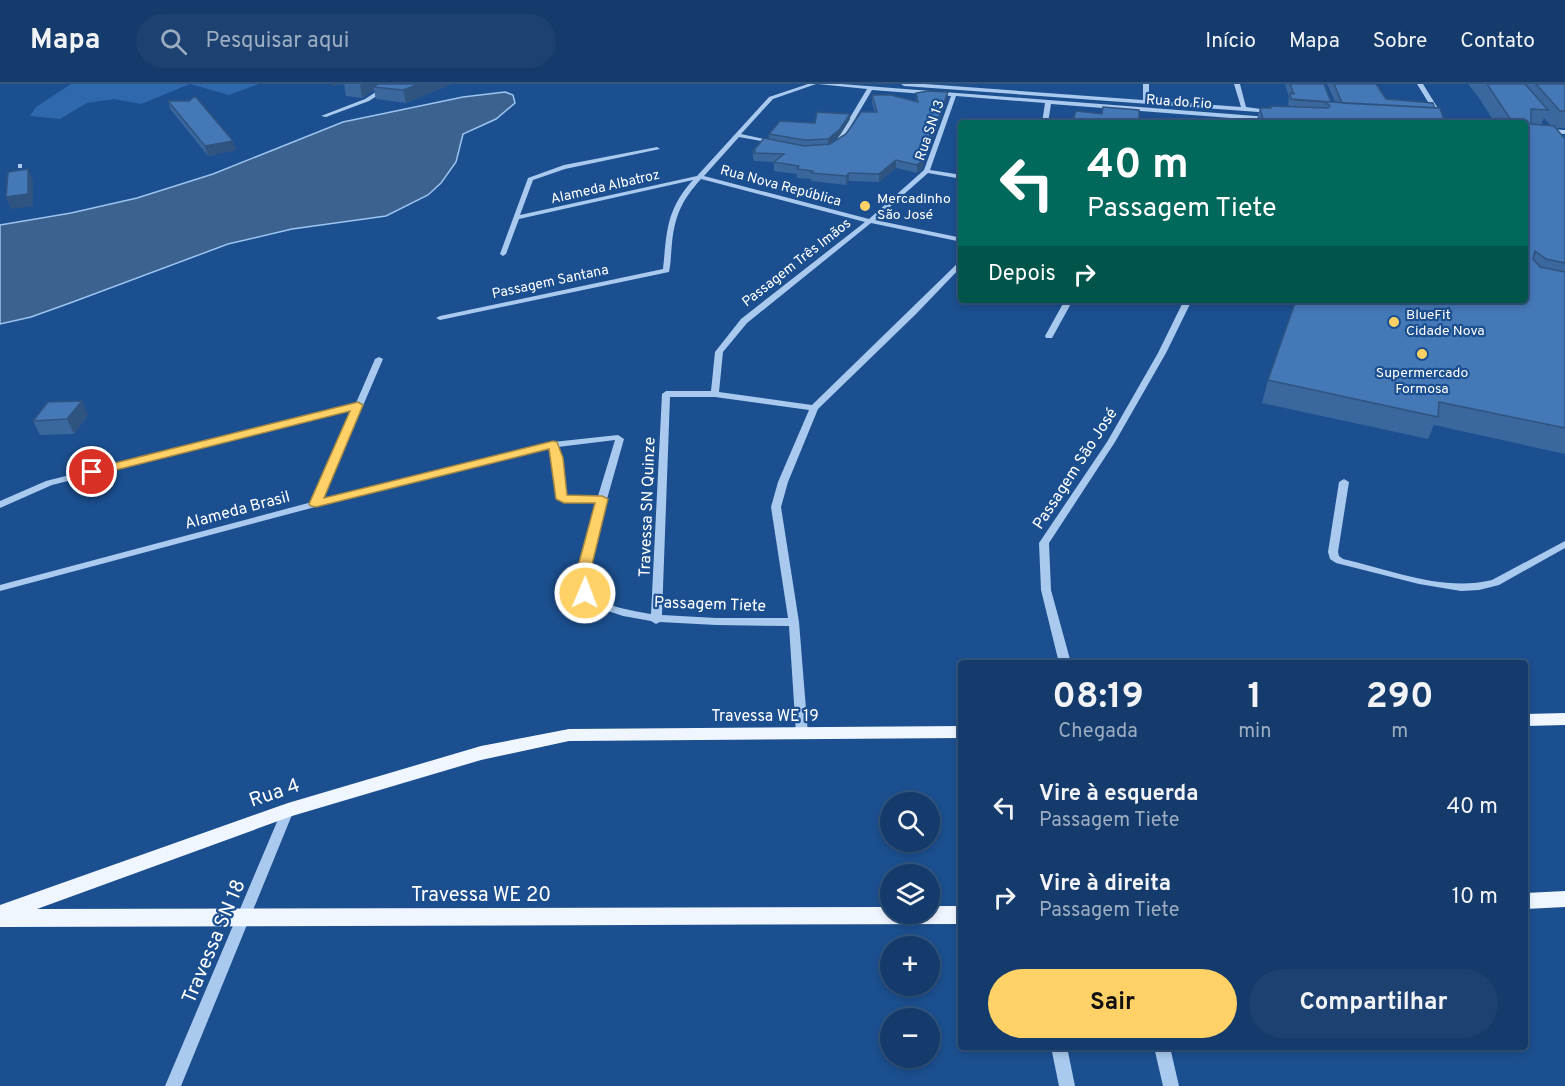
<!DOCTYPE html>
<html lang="pt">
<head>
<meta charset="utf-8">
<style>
  :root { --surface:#143b6b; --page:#1d4271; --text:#f1f3f6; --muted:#9dadc1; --line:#33557e; --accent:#ffd166 }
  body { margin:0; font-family:Overpass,sans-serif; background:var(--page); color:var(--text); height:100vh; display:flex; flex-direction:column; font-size:22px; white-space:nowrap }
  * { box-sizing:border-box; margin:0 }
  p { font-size:20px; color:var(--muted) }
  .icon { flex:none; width:33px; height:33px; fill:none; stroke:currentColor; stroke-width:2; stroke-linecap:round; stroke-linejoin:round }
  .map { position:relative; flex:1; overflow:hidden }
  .sheet { position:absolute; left:958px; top:576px; width:570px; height:390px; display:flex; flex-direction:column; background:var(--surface); border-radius:6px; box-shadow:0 3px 9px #0003,0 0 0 2px var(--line) }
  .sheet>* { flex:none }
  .banner { position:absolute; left:958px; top:36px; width:570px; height:183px; border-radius:6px; box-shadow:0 3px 9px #0003,0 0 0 2px var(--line); background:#00695c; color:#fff; overflow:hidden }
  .fabs { position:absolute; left:880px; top:708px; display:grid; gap:12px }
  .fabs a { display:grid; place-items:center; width:60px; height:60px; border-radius:50%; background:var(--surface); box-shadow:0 3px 9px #0003,0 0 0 2px var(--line); font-size:30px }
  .pin { position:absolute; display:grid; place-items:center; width:51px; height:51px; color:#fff; margin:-26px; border:3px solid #fff; border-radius:50%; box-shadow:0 2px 6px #0007 }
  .me { position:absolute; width:66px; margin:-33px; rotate:1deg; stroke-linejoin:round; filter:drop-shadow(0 0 4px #0008) }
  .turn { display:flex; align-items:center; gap:21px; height:126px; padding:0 30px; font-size:27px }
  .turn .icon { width:78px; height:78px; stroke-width:2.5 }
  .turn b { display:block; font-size:42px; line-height:51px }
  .then { display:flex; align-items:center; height:57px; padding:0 30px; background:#0003; gap:12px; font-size:22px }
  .eta { display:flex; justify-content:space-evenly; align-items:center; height:102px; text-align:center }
  .eta b { font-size:36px; font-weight:700; line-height:42px }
  .action { display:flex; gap:12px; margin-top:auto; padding:12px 30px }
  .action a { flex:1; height:69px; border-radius:36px; background:var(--accent); color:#111; font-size:24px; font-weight:700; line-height:69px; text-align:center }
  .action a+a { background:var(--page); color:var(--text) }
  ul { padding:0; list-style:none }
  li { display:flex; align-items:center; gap:18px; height:90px; padding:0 30px }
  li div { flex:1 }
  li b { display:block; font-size:22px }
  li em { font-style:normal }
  header { display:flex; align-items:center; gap:36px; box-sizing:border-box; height:84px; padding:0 30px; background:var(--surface); border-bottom:2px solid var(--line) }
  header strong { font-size:28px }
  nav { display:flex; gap:33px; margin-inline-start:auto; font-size:21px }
  .search { width:420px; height:54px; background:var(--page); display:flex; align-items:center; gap:15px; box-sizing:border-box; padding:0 21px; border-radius:33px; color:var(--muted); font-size:22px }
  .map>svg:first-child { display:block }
</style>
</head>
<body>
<header>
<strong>Mapa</strong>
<div class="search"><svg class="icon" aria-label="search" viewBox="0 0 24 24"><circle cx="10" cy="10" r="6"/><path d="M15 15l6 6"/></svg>Pesquisar aqui</div>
<nav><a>Início</a><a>Mapa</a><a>Sobre</a><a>Contato</a></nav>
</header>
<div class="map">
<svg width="1565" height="1002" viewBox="0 0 1565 1002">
  <rect width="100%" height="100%" fill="#1b4f8f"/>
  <path fill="#2e69ad" d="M71 0H259L229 11 190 0 141 20 114 15 87 19 60 35 30 32 36 23Z"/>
  <path fill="#3c6290" stroke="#9cc4f0" stroke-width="1.5" d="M505 8 513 11 515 19 496 35 463 50 456 78 441 99 428 111 386 132 292 145 228 160 70 219 31 233 0 240V141L71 129 137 114 213 90 343 38 463 13Z"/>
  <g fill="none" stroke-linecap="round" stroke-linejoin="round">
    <path fill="#a9c9ee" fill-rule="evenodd" d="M388 0H395L369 17 326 33 321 32 365 15Z
      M808 0H816L773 15 741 50 777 58V60L739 53 704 92 869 135 924 86 951 12 872 6 839 62 836 64 833 62 867 5 818 0H841L1269 33 1272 35 1269 37 1051 20 1048 39H1042L1045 19 956 12 930 86 962 91V95L928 89 875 136 962 154V158L871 139 747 239 723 268 719 308 812 321 962 175V182L916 230 818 325 788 398 781 423 799 538 808 650 806 653H798L796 650 789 542 716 541 660 538 656 540 651 537 623 532 596 523 581 512 579 509 576 497 596 418H564L558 415 552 373 550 365 319 422 0 507V501L312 418 353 325 52 401 0 424V417L46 397 356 319 375 275 379 273 383 275 323 415 553 358 618 351 624 355 607 415 586 497C586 498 588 506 589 506 598 522 634 527 651 530L662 310 666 307H711L715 268 741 235 865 138 701 95C682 116 675 131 672 159 671 168 671 179 669 188L440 236 436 234 440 232 663 185C667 147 666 126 693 96L519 135 506 170 503 172 500 170 528 94 564 81 657 63 660 65 565 85 533 96 520 131 697 92 769 13ZM670 313H715L809 326 778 398 771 423 788 534H716L662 531ZM615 356 598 412H566L562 373 558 363Z
      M901 0H925L1143 16V0H1149V16L1241 23 1234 0H1240L1246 23 1275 27 1272 29 904 2Z
      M1417 0H1423L1447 39H1441Z
      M1526 44 1565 46V50L1526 48Z
      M18 80H22V84H18Z
      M1065 216H1073L1052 254H1046L1045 252Z
      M1184 216H1192L1166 269 1115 358 1049 459 1051 506 1071 579H1059L1041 506 1039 459 1107 358 1158 269Z
      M1344 395 1349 398 1338 468 1339 472 1343 475C1391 486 1443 508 1492 496L1565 457V464L1499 501 1479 506 1461 507 1419 500 1336 479 1330 475 1328 468 1339 398Z
      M288 721 293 722 294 726 181 1002H165L282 726 283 722Z
      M1051 963H1067L1075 1002H1059Z
      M1154 963H1170L1179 1002H1163Z"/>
    <path fill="#f0f6ff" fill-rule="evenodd" d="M1565 629V641L1526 642V630Z
      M962 642V654L569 657 481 676 292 732 37 825 891 823V830H930V822H962V840L0 843V821L288 719 481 662 569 645Z
      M1565 807V823L1526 825V809Z"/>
  </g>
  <path fill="#3a679d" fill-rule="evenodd" d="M331 0H452L406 19 376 15 374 6 362 14 346 12 344 0 331 2Z
    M1285 0H1324L1331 18H1335L1327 0H1376L1386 15 1435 24 1444 36 1480 39H1256L1260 24H1270V22L1289 23 1288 19 1289 13Z
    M1468 0H1565V44H1556L1565 55V370L1434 341 1428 355 1262 319 1268 296 1526 39H1495L1479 14ZM1544 34 1551 42 1541 41Z
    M916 9 947 16 922 85 917 89 896 84 879 98 849 97 846 101 811 97V95L797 94V90L774 87V78L754 77V75H753V67L769 55V50L815 39 850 30V35L840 51 828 61 830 60 846 50 875 28 872 19V11L916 18Z
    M168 17 236 66 208 72 171 26Z
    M88 331 74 350 40 351 33 337Z"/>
  <path fill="#305480" d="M331 0H344L331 2Z
    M362 0H384L373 3 374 6 362 14 360 1Z
    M419 0H452L406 19 403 6Z
    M948 8 947 16 922 85 917 89V81Z
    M850 30V35L840 51 828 61V55Z
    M233 57 236 66 208 72 205 62Z
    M896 76V84L879 98V90Z
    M28 85 33 97V122L11 125 6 113Z
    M849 89V97L846 101V92Z
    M82 317 88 331 74 350 67 335Z"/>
  <path fill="#4478b7" stroke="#305480" stroke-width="1.5" d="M378 0H419L403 6 373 3Z
    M1290 0H1324L1331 18 1291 15 1290 9 1294 10Z
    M1334 0H1376L1386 15 1433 19 1435 24 1342 19Z
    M1487 0H1525L1548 26 1531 25V40L1554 42 1565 55V179L1546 175 1535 167 1533 175 1540 183 1565 188V344L1439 318 1438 333 1268 296 1296 216H1526V39H1513Z
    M1536 0H1565V27H1560Z
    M928 7 948 8 923 76 917 81 896 76 879 90 849 89 846 92 811 89 813 87 797 85 799 82 774 78 784 70 754 69 755 67H753L764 54 804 62 830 60 846 50 861 28H877L872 11H891L918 18 916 9Z
    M195 12 233 57 205 62 168 17H189Z
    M1294 16 1440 24 1444 36 1480 39H1264L1260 24H1271L1270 22 1328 24 1330 22 1325 18Z
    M1103 23 1139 26V39H1072L1076 27 1102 30Z
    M817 28 850 30 840 45 828 55 805 56 769 50 780 37 815 39Z
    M28 85V110L6 113 8 88Z
    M82 317 67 335 33 337 48 318Z"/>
  <path fill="#ffd166" stroke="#a68842" stroke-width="1.5" d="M358 318 363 321 324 414 553 357 557 358 563 374 567 411 602 412 608 415 588 497 592 509 590 513H580L574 497 595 419H564L556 415 549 365 316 423 311 422 309 420 350 327 92 392 86 388 87 386Z"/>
  <g fill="#ffd166" stroke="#1b4f8f" stroke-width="2">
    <circle cx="865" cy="122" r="6"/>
    <circle cx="1394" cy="238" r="6"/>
    <circle cx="1422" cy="270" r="6"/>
  </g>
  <g text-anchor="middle" stroke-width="4.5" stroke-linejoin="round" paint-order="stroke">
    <g font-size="14" fill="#fff" stroke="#1b4f8f">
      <text transform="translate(1179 17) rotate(4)" y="5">Rua do Fio</text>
      <text transform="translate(929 46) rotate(-71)" y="5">Rua SN 13</text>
      <text transform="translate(781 101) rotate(15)" y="5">Rua Nova República</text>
      <text transform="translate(605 102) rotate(-13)" y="5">Alameda Albatroz</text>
      <text transform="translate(796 178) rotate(-38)" y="5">Passagem Três Imãos</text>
      <text transform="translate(550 197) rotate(-12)" y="5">Passagem Santana</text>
    </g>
    <g font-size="14" fill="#fff" stroke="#1b4f8f" text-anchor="start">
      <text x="877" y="119">Mercadinho<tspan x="877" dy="16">São José</tspan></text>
      <text x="1406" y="235">BlueFit<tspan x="1406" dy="16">Cidade Nova</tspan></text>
      <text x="1422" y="293" text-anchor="middle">Supermercado<tspan x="1422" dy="16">Formosa</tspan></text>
    </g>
    <g font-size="16" fill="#fff" stroke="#1b4f8f">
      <text transform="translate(1074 384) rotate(-57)" y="6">Passagem São José</text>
      <text transform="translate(646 423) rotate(-88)" y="6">Travessa SN Quinze</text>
      <text transform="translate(237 425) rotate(-15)" y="6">Alameda Brasil</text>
      <text transform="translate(710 519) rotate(2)" y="6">Passagem Tiete</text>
      <text x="765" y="637">Travessa WE 19</text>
    </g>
    <g font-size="20" fill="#fff" stroke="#1b4f8f">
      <text transform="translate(274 708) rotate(-19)" y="7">Rua 4</text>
      <text x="481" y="817">Travessa WE 20</text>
      <text transform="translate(213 857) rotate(-67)" y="7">Travessa SN 18</text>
    </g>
  </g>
</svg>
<div class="fabs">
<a><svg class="icon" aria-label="search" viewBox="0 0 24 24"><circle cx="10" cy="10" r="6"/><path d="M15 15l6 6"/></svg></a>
<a><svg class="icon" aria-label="layers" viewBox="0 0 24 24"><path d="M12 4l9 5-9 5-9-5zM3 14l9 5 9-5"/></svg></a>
<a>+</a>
<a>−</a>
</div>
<div class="pin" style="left:92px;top:388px;background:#d93025"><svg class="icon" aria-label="arrive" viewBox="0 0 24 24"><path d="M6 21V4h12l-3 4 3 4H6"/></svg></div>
<svg class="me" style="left:585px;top:509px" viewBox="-20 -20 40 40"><circle r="17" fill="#ffd166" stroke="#fff" stroke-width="3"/><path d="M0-11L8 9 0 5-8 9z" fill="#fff"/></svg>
<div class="banner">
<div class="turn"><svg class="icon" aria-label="left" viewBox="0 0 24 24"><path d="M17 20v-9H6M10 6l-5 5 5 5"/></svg><div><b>40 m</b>Passagem Tiete</div></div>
<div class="then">Depois<svg class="icon" aria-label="right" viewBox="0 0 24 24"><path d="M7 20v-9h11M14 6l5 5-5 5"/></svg></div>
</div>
<section class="sheet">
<div class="eta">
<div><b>08:19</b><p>Chegada</p></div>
<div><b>1</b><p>min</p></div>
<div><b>290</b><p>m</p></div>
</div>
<ul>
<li><svg class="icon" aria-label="left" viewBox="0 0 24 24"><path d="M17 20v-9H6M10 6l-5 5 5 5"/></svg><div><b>Vire à esquerda</b><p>Passagem Tiete</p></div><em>40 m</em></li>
<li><svg class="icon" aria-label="right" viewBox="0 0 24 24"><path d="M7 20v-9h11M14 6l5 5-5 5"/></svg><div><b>Vire à direita</b><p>Passagem Tiete</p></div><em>10 m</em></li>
</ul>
<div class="action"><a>Sair</a><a>Compartilhar</a></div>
</section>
</div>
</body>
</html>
